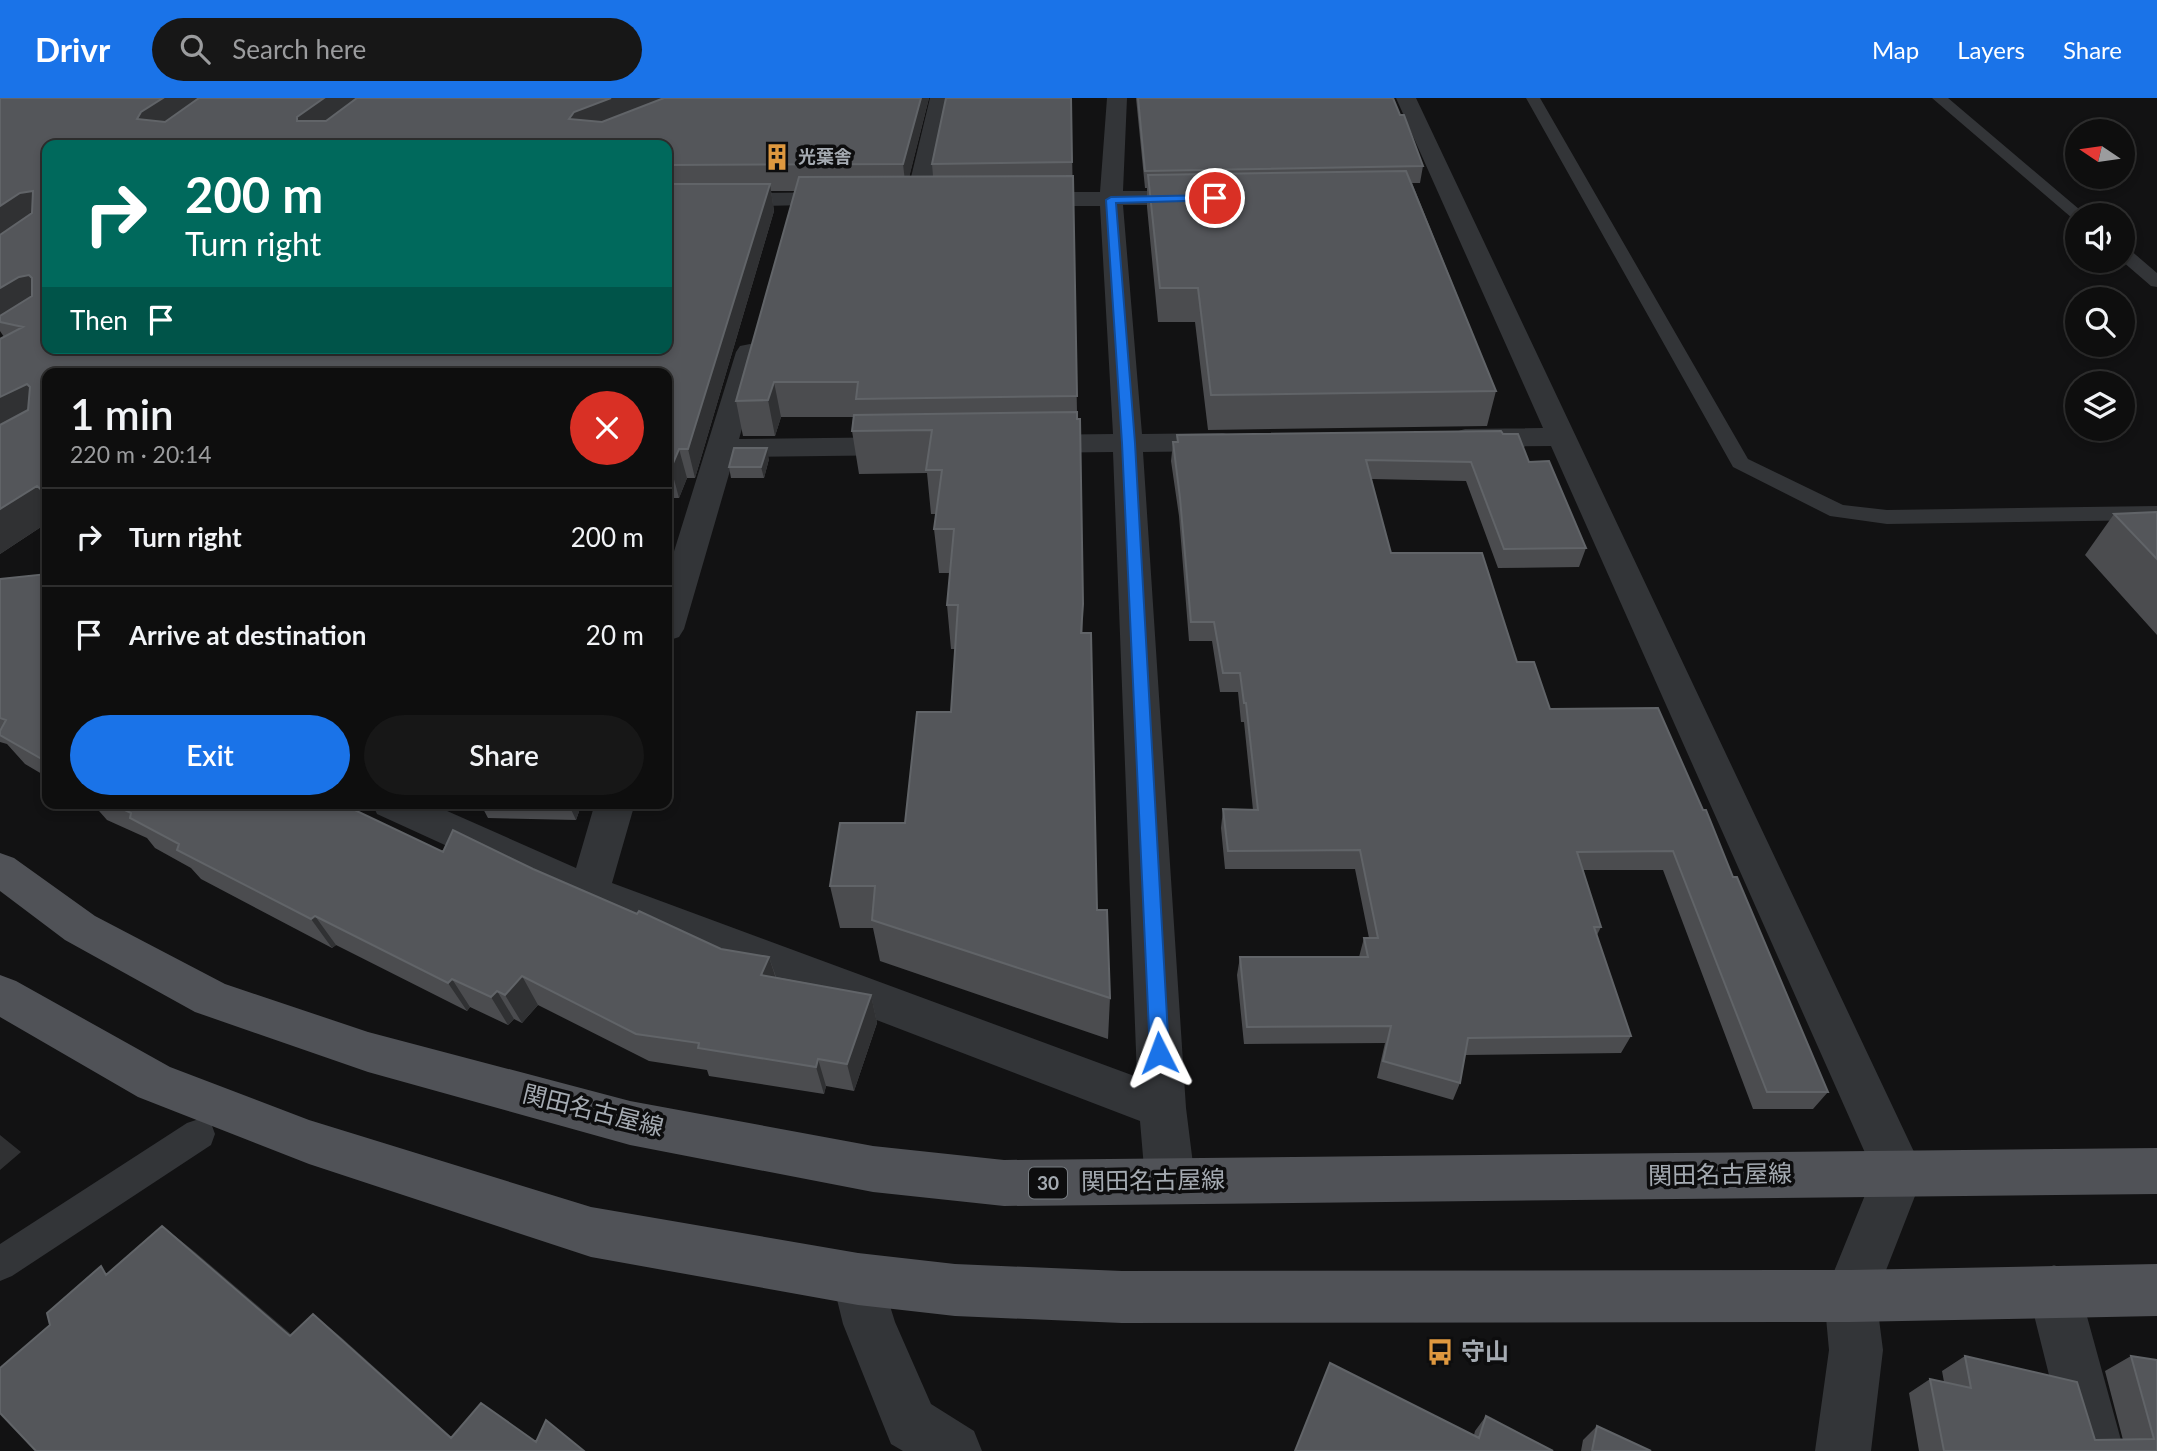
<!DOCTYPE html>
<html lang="en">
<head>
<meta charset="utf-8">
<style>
  :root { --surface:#0e0e0e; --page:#171717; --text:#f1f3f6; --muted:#9b9c9e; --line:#2e2e2e; --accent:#1a73e8 }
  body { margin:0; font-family:Lato,"Noto Sans JP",sans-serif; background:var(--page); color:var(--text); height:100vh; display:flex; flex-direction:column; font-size:26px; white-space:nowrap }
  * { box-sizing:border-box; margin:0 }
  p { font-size:23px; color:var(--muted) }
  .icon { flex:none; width:38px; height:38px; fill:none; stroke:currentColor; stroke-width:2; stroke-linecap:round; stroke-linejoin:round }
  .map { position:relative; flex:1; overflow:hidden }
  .sheet { position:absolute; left:42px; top:270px; width:630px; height:441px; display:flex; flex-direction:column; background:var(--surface); border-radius:14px; box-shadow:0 4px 10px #0003,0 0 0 2px var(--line) }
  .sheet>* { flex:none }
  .banner { position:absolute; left:42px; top:42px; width:630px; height:214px; border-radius:14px; box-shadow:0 4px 10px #0003,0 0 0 2px var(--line); background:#00695c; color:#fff; overflow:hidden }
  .needle { width:46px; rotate:283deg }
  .buttons { position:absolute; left:2065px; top:21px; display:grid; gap:14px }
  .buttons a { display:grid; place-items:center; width:70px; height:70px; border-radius:50%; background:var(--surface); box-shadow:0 4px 10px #0003,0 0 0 2px var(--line); font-size:35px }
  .pin { position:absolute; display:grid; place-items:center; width:60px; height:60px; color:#fff; margin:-30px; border:4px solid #fff; border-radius:50%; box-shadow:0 2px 7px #0007 }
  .me { position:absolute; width:77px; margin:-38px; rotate:357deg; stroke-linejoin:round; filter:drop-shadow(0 0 5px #0008) }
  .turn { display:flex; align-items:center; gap:24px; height:147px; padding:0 28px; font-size:32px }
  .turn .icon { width:91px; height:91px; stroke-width:2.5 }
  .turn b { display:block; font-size:49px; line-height:60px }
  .then { display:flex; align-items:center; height:66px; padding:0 28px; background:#0003; gap:14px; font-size:26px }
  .round { display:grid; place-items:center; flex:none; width:74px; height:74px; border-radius:37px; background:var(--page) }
  .summary { display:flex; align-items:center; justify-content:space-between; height:119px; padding:0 28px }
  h1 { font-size:42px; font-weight:600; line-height:52px }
  .cta { display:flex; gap:14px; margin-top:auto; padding:14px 28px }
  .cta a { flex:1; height:80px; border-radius:42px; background:var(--accent); color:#fff; font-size:28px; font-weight:600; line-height:80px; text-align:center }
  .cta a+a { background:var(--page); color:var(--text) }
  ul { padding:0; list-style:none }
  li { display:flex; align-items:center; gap:21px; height:98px; padding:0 28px; border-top:2px solid var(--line) }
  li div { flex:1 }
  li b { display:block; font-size:26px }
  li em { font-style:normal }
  header { display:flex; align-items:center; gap:42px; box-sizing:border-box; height:98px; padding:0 35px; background:var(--accent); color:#fff }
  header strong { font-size:33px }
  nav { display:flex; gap:38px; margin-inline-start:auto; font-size:24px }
  .search { width:490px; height:63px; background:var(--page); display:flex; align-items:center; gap:18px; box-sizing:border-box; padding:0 24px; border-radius:38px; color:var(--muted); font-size:26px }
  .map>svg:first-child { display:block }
</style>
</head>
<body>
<header>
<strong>Drivr</strong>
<div class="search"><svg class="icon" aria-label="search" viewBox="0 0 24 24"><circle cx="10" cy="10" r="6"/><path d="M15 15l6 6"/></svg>Search here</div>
<nav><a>Map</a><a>Layers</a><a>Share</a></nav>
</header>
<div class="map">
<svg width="2157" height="1353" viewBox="0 0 2157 1353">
  <rect width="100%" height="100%" fill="#121213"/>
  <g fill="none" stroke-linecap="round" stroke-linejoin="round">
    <path fill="#333538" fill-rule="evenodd" d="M1526 0H1540L1748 361 1843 407 1887 412 2157 408V422L1887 426 1830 418 1733 369Z
      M1932 0H1948L2086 117H2077V122L2072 120Z
      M2123 150 2129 151 2157 175V189L2151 188 2122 163Z
      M199 1021 211 1025 215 1036 211 1047 12 1178 0 1183V1146L187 1025Z"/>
    <path fill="#333538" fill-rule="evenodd" d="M930 0H950L930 100 926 105H910L906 100Z
      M1107 0H1127L1123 93H1199L1207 95 1211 100 1207 105 1199 107H1123L1142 336 1223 335 1234 338 1238 344 1234 350 1223 353 1143 354 1186 1010 1195 1082 1187 1099 1170 1105 1153 1099 1145 1082 1140 1023 574 806 377 716 372 705H429L576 770 595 705H635L612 785 1137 979 1113 354 1028 355 1017 352 1013 346 1017 340 1028 337 1113 336 1100 108H1021L1013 106 1009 101 1013 96 1021 94H1100Z
      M1396 0H1416L1924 1075 1876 1198 1883 1252 1871 1353H1815L1829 1252 1824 1198 1874 1075 1551 348 1465 349 1455 346 1450 340 1455 334 1465 331 1543 330Z
      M846 94 854 96 858 101 854 106 667 110V96Z
      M750 246 760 248 764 254 739 341 908 339 919 342 923 348 919 354 908 357 734 359 684 531 679 539 667 543V476L736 254 740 248Z
      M2054 1167 2072 1175 2080 1193 2124 1353H2068L2028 1193 2036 1175Z"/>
    <path fill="#333538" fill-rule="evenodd" d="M858 1155 876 1163 895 1224 931 1306 974 1333 982 1353H903L891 1346 843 1226 832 1181 840 1163Z"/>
    <path fill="#505257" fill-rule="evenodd" d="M0 755 14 760 95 818 225 886 368 934 630 1003 873 1048 1004 1062 2157 1050V1096L1004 1108 873 1094 630 1047 368 974 195 914 65 842 0 793Z
      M0 877 16 883 170 969 309 1022 591 1109 858 1155 955 1166 1122 1173 1850 1172 2157 1166V1218L1850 1224 1122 1225 955 1218 858 1207 591 1159 309 1066 138 999 0 919Z"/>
  </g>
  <path fill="#4b4c4f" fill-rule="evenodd" d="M0 0H929L909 79 933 78 932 66 1071 0 1077 314 1083 535 1097 812 1110 900 1108 941 880 863 873 830H840L830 788 905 725 951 614 955 551H951L947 507 950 475H939L934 431 936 416H931L927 375 859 376 852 333 853 319H781L775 338H743L736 303 795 93H771L774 113 695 380H687L679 400H672L667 415V275H47V425L0 456V241L4 239 0 233ZM667 47V250H47Z
    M1136 0H1393L1423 68 1420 85H1412L1496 293 1487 328 1208 332 1195 224H1158L1147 109V90H1145Z
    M1503 336 1529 364 1586 450 1579 469 1498 470 1466 383 1371 381 1391 455 1517 564 1550 611 1733 779 1828 994 1813 1011H1753L1663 772H1583L1601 829 1597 837 1631 938 1621 955 1465 957 1460 985 1453 1002 1377 980 1385 945 1244 946 1237 877 1240 859H1359L1364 840H1369L1355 771H1225L1221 730 1223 711 1253 712 1244 624H1241L1238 594H1220L1212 543H1189L1179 418 1171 363 1173 344H1177V337Z
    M769 361 764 380H731L729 369Z
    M2157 414V537L2085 457 2114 416Z
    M47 476V679L25 666 7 646 0 644V481Z
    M92 705H340L443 754 533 771 721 851 769 859 776 879 871 897 877 925 854 993 826 988 824 996 709 978 707 972 649 963 538 907 522 925 514 921 508 927 470 909 467 913 336 847 332 850 201 781 191 770 155 750 147 740 107 722Z
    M480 705H582L576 722 488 720Z
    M1965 1258 2095 1342H2123L2105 1273 2131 1258 2157 1353H1919L1909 1295 1930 1281 1944 1284 1942 1273Z
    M1486 1318 1553 1353H1294L1474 1337 1475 1333Z
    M1597 1328 1651 1353H1581L1583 1342Z"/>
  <path fill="#303133" d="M163 0H213L155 40 137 21 141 14Z
    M324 0H369L308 45 297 23V19Z
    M611 0H685L576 47 569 21 574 14Z
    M921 0H929L906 92 903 66Z
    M770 86 774 113 695 380 688 351Z
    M33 93 47 118 0 148V108L20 95Z
    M29 177 46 205 0 224V190L19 179Z
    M774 284 781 319 775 338 768 302Z
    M27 286 46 315 0 339V299Z
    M767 350 769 361 764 380 761 369Z
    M679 351 687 380 679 400 671 370Z
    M667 380 672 400 667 415Z
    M37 388 47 403V425L0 456V411Z
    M1083 506V550L1081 535Z
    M568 705H582L576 722Z
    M315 818 336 847 332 850 311 821Z
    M769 859 778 887 761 877Z
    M522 878 538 907 522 925 505 897Z
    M452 881 470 909 467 913 448 885Z
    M497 893 514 921 508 927 491 899Z
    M871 897 877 925 854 993 847 966Z
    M818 961 826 988 824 996 816 969Z
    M0 1037 21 1054 0 1072Z
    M162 1128 195 1154 320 1261 290 1238Z
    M313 1216 342 1240 467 1353 451 1340Z"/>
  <path fill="#54565a" stroke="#616468" stroke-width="2" d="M0 0H163L141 14 137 21 165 24 199 0H324L297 19V23H326L357 0H611L574 14 569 21 602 24 664 0H921L903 66 667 67V47H47V250H667V86H770L688 351H679L671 370H667V275H47V396L37 388 0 411V327L28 312 30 289 27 286 0 299V241L23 229 0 224V218L32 198V180L29 177 19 179 0 190V137L32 115 33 93 20 95 0 108Z
    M946 0H1071L1072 64 932 66Z
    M1138 0H1393L1400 17H1404L1423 68 1145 73Z
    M1406 73 1496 293 1211 297 1198 190H1160L1148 77Z
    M1073 78 1077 298 856 301 858 284H774L768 302 736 303 799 79Z
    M1077 314V321H1080L1083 506 1081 535H1091L1097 812H1107L1110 900 872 822 875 788H830L840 725H905L917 614H951L958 507H947L954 431H934L942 372H926L932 332 852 333 854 317Z
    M1501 333 1503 336H1518L1529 364 1549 363 1586 450 1504 451 1471 364 1366 362 1391 455H1482L1517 564H1534L1550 611 1658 610 1703 712H1706L1733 779H1737L1828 994H1767L1673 753 1577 754 1601 829H1594L1631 938 1468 940 1460 985 1383 963 1391 928 1247 929 1240 859H1368L1364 840H1378L1360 752 1228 753 1223 711 1258 712 1246 605H1244L1240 575H1223L1214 524H1191L1180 400 1173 344H1178L1177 337Z
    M734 350H767L761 369H729Z
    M2157 414V461L2114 416Z
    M47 476V664L0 637V633L6 622 0 620V481Z
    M111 705H340L443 754 453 732 533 771 637 816 639 813 721 851 769 859 761 877 871 897 847 966 818 961 816 969 698 950 699 945 636 936 522 878 505 897 497 893 491 899 452 881 448 885 315 818 311 821 177 752 179 746 130 720 131 715Z
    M162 1128 290 1238 313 1216 451 1340 481 1305 536 1344 546 1322 584 1353H36L0 1315V1270L50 1227 47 1215 101 1168 106 1177Z
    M1965 1258 2077 1284 2095 1342 2154 1341 2131 1258 2157 1262V1353H1944L1930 1281 1971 1290Z
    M1330 1265 1479 1340 1486 1318 1553 1353H1295Z
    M1597 1328 1651 1353H1592Z"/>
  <path fill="#1a73e8" stroke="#114b97" stroke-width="2" d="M1215 97 1219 98V102L1116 105 1135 345 1169 955 1166 961 1159 963 1153 961 1150 955 1122 345 1106 102 1111 99Z"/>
  <defs>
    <symbol id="building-bare" viewBox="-9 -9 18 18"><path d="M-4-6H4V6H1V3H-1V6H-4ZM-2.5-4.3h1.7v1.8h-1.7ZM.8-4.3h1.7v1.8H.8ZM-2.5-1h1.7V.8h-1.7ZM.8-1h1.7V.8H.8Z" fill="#de983f" stroke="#0d0d0e" stroke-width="2.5" paint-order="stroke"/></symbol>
    <symbol id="bus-bare" viewBox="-9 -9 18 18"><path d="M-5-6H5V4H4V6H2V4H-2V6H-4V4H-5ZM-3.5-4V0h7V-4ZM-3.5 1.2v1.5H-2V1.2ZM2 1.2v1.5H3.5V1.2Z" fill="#de983f" stroke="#0d0d0e" stroke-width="2.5" paint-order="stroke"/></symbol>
  </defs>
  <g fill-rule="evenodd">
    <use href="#building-bare" x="758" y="40" width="38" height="38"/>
    <use href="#bus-bare" x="1421" y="1235" width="38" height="38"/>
  </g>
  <g text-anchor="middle" stroke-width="7" stroke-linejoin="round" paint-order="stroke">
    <g font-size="18" font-weight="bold" fill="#a5abb2" stroke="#0d0d0e" text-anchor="start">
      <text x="798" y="65">光葉舎</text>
    </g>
    <rect fill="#0d0d0e" stroke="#777c81" stroke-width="2" x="1029" y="1069.5" width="38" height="31" rx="5"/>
    <g font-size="19" font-weight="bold" fill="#a5abb2">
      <text x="1048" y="1092">30</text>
    </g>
    <g font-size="24" fill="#a5abb2" stroke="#0d0d0e">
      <text transform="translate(593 1013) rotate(14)" y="8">関田名古屋線</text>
      <text transform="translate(1720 1077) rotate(-1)" y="8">関田名古屋線</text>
      <text transform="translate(1153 1083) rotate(-1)" y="8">関田名古屋線</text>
    </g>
    <g font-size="24" font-weight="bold" fill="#a5abb2" stroke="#0d0d0e" text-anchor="start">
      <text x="1461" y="1262">守山</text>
    </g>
  </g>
</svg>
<div class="buttons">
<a><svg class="needle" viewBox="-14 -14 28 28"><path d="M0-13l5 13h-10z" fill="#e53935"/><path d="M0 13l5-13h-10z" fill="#9b9c9e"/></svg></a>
<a><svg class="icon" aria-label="sound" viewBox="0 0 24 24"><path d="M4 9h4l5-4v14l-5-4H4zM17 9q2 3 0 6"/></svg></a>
<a><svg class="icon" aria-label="search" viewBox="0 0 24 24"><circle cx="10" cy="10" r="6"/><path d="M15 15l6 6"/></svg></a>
<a><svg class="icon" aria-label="layers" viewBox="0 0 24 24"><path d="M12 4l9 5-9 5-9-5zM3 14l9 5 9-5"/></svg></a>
</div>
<div class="pin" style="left:1215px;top:100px;background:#d93025"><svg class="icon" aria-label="arrive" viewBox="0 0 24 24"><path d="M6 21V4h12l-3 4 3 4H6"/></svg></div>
<svg class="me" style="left:1159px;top:955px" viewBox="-20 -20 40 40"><path d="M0-17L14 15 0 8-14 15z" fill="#1a73e8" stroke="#fff" stroke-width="4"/></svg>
<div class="banner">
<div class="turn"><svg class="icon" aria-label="right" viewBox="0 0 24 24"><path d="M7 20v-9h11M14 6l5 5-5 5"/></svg><div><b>200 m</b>Turn right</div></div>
<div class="then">Then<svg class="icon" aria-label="arrive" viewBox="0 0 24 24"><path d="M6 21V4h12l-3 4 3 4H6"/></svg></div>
</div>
<section class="sheet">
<div class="summary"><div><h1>1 min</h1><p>220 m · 20:14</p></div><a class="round" style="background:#d93025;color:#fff"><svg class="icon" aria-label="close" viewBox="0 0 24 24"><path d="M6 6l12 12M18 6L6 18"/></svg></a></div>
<ul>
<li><svg class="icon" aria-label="right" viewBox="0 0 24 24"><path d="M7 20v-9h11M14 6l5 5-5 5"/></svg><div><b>Turn right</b></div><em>200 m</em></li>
<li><svg class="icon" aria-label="arrive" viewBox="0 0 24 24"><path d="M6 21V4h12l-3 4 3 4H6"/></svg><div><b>Arrive at destination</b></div><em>20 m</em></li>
</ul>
<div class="cta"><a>Exit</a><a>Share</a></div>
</section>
</div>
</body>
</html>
